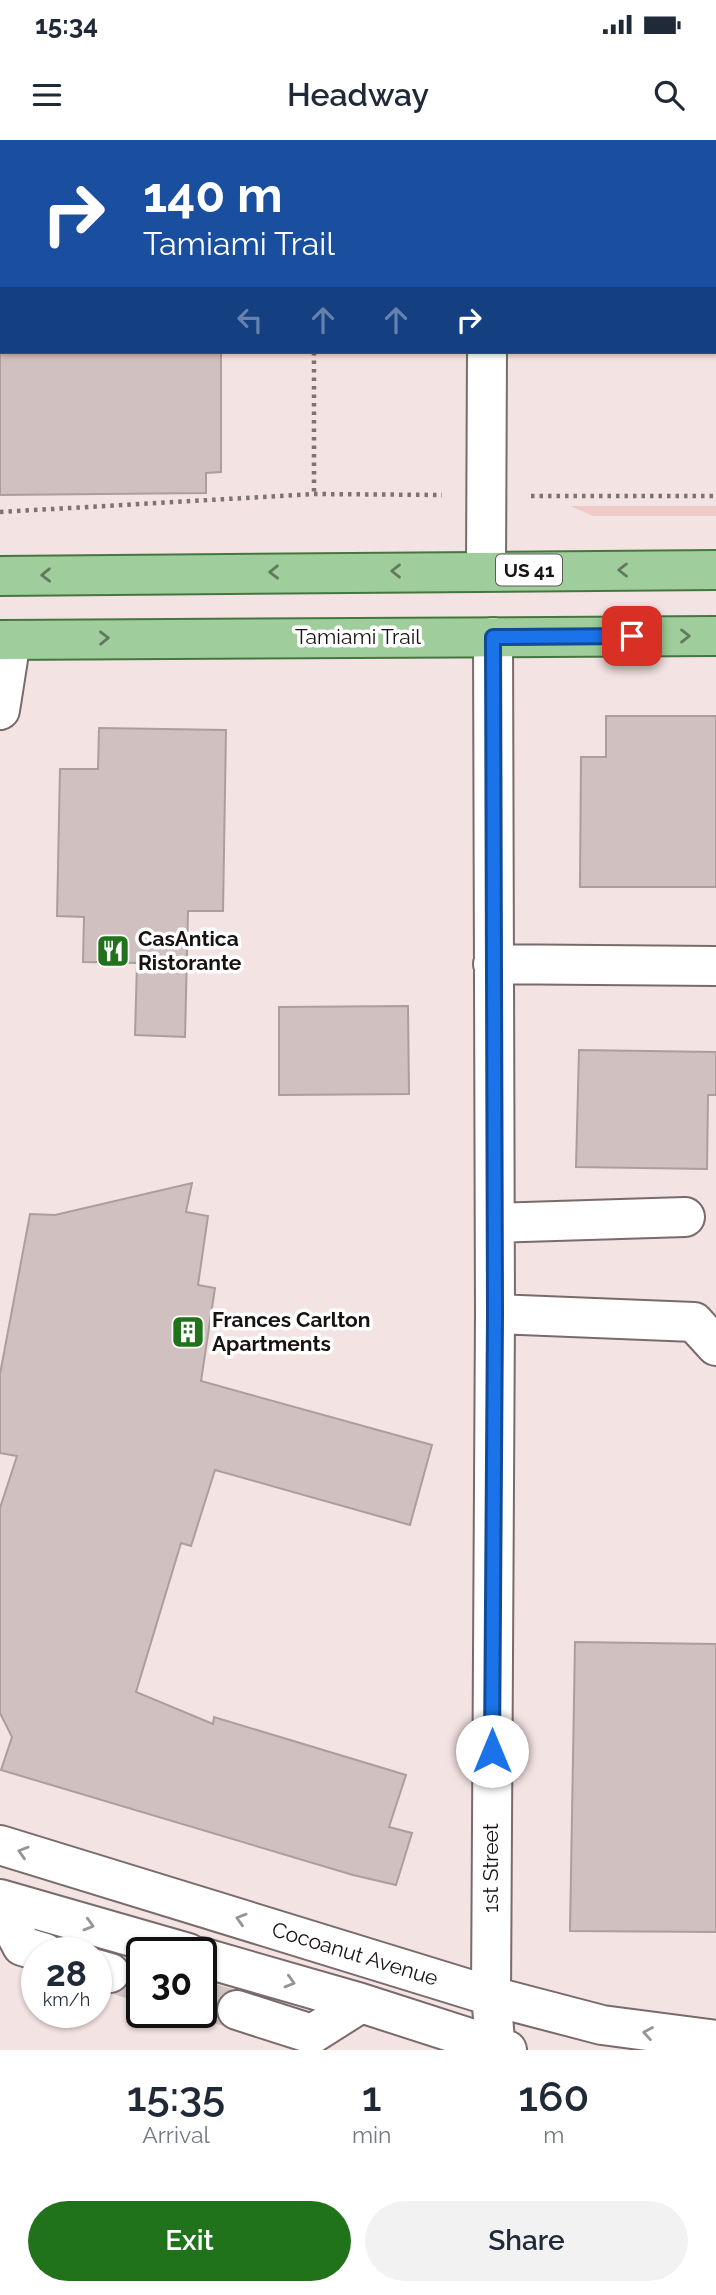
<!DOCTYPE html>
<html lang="en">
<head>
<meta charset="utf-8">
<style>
  :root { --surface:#fff; --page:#f2f2f3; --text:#1f2937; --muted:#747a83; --accent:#20721b }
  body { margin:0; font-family:Raleway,sans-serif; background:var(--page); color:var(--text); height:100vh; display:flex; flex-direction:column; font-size:26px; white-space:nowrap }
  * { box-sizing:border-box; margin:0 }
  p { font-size:23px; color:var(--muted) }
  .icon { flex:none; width:38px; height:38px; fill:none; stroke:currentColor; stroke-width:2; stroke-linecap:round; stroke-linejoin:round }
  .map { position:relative; height:1910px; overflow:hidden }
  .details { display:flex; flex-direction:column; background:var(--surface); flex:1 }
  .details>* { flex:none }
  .guide { position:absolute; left:0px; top:0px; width:718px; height:214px; box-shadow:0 2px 5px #0004; background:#1a4fa0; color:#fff; overflow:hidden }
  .speed { position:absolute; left:21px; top:1797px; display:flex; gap:14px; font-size:35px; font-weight:700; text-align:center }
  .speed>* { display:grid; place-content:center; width:91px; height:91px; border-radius:50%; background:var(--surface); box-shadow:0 2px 5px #0004; line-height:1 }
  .speed small { font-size:18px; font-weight:400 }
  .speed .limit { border:4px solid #111; border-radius:10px; background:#fff; color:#111 }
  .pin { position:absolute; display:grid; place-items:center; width:60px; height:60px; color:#fff; margin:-30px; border-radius:14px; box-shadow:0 4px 10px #0006 }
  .me { position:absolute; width:77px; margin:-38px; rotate:0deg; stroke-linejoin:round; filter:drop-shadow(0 0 5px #0008) }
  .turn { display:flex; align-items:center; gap:24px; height:147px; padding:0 28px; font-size:32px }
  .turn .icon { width:91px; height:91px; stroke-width:2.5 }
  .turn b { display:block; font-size:49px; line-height:60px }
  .lanes { display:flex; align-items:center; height:66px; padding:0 28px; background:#0003; justify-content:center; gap:35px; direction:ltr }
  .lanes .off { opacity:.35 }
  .eta { display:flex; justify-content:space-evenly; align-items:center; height:119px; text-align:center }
  .eta b { font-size:42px; font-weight:600; line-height:49px }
  .primary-button { display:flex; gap:14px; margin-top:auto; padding:14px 28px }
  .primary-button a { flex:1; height:80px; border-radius:42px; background:var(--accent); color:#fff; font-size:28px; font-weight:600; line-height:80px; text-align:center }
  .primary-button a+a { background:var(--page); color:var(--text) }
  .status { display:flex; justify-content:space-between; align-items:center; height:49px; padding:0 35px; background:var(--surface); direction:ltr }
  .status svg { height:19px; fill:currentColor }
  header { display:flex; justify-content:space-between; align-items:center; height:91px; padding:0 28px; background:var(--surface); font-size:32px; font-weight:600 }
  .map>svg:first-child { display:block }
</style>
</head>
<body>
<div class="status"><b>15:34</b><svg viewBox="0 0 49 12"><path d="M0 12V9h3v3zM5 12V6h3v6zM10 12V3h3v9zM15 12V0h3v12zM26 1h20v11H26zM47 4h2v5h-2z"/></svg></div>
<header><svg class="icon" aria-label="menu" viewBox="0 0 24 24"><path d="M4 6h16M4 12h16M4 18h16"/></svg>Headway<svg class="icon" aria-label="search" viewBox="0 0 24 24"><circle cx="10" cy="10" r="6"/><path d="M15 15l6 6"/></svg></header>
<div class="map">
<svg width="716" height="1910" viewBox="0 0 716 1910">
  <rect width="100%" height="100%" fill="#f3e3e2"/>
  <path fill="#f1cac8" d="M570 366H716V376H593Z"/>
  <path fill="#d0c1c0" stroke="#ac9e9d" stroke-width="2" d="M0 212H221V332L206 333V353L0 355Z
    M606 576H716V747H580L581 617H606Z
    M99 588 226 590 223 771H188L185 897 135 895 137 823 83 822 84 777 57 776 60 629H98Z
    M408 866 409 954 279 955V867Z
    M579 910 716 912V955H708L707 1029 576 1027Z
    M192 1043 186 1072 208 1076 198 1145 215 1148 201 1241 432 1305 410 1385 215 1330 191 1406 181 1403 136 1552 213 1584 214 1577 406 1635 389 1687 412 1693 396 1745 353 1735 1 1630 12 1597 0 1573V1368L17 1316 0 1313V1234L30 1074 55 1075Z
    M575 1502 716 1504V1792L570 1791Z"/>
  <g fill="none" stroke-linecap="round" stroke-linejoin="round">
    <path stroke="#d2c4c3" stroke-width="38" stroke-dasharray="38 19" stroke-linecap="butt" d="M110 1833 142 1843
      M201 1860 237 1870"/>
    <defs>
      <path id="minor" d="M353 0 358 2
        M489 2V0
        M486 430 487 212
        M493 497 495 1174 491 1856 496 1910
        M0 570 11 500
        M493 824 716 826
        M495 1083 685 1077
        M495 1174 694 1182 716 1206
        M0 1705 491 1856 602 1885 716 1900
        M0 1759 188 1813
        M0 1764 22 1806 45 1813
        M201 1817 361 1863 507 1910
        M96 1829 110 1833
        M237 1870 312 1894 361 1863"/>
      <path id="major" d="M0 436 716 430
        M0 500 716 496"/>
    </defs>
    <use href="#minor" stroke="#796b6b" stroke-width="42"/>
    <use href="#major" stroke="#467640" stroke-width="42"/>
    <path stroke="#7d7372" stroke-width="4.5" stroke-dasharray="3.5 5" stroke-linecap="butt" d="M418 2V0
      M314 212V354
      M531 356H716
      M0 372 314 354 442 355"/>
    <use href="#minor" stroke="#fff" stroke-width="38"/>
    <use href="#major" stroke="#9fcd9b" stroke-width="38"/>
  </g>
  <defs><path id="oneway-chevron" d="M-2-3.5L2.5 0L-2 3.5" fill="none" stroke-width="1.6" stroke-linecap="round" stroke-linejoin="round" transform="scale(1.75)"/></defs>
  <g stroke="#62795d">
    <use href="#oneway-chevron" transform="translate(623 430) rotate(180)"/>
    <use href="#oneway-chevron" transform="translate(396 431) rotate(180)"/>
    <use href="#oneway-chevron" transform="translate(274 432) rotate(179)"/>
    <use href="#oneway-chevron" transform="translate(46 435) rotate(179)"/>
    <use href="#oneway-chevron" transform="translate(685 496)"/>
    <use href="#oneway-chevron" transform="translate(104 498) rotate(-1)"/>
  </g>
  <g stroke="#979494">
    <use href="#oneway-chevron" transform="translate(23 1712) rotate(-163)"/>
    <use href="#oneway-chevron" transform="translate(241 1779) rotate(-163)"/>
    <use href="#oneway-chevron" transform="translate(89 1785) rotate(16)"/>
    <use href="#oneway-chevron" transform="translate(290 1842) rotate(16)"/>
    <use href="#oneway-chevron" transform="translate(648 1893) rotate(-170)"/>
  </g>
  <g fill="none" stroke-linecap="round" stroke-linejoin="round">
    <defs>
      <path id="route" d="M492 1611 495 1174 493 497 632 496"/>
    </defs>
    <use href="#route" stroke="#114b97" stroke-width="18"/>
    <use href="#route" stroke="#1a73e8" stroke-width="12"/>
  </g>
  <defs>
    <symbol id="restaurant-square" viewBox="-11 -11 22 22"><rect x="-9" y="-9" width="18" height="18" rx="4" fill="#20721b" stroke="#fff"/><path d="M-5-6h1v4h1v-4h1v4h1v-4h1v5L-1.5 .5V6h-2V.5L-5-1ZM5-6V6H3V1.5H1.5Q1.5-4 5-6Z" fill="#fff"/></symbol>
    <symbol id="building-square" viewBox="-11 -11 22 22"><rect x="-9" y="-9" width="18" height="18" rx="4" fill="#20721b" stroke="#fff"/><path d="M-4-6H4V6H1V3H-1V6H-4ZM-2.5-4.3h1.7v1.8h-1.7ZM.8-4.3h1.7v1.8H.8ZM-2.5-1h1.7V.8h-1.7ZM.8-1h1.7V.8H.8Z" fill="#fff"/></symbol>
  </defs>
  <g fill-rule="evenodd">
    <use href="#restaurant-square" x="94" y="792" width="38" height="38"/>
    <use href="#building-square" x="169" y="1173" width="38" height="38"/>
  </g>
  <g text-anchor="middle" stroke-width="7" stroke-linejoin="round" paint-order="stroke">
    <rect fill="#fff" stroke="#5d5959" stroke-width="2" x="496" y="414.5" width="66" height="31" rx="5"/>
    <g font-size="19" font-weight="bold" fill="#181212">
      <text x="529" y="437">US 41</text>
    </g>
    <g font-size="21" fill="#181212" stroke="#fff">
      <text x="358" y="504">Tamiami Trail</text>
      <text transform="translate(491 1728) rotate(-90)" y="7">1st Street</text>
      <text transform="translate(355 1814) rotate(17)" y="7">Cocoanut Avenue</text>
    </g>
    <g font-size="21" font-weight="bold" fill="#181212" stroke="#fff" text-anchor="start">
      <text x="138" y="806">CasAntica<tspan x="138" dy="24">Ristorante</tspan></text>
      <text x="212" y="1187">Frances Carlton<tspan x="212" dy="24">Apartments</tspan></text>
    </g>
  </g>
</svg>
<div class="speed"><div>28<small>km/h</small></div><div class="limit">30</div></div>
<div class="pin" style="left:632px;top:496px;background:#d93025"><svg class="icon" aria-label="arrive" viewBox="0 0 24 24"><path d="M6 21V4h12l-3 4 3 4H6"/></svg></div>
<svg class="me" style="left:492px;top:1611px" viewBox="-20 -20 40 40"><circle r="19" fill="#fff"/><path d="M0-13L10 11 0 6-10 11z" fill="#1a73e8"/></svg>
<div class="guide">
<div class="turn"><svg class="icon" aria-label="right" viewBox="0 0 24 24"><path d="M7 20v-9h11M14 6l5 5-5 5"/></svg><div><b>140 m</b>Tamiami Trail</div></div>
<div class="lanes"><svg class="icon off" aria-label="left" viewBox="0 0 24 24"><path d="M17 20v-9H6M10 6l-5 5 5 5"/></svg><svg class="icon off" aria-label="ahead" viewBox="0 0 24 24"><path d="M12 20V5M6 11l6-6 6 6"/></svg><svg class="icon off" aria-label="ahead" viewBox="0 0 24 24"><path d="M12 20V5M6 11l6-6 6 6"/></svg><svg class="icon" aria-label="right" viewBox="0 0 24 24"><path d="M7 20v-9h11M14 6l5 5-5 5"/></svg></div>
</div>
</div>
<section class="details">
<div class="eta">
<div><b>15:35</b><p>Arrival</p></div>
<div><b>1</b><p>min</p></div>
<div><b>160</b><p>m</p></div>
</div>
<div class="primary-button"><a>Exit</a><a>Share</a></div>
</section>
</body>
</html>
